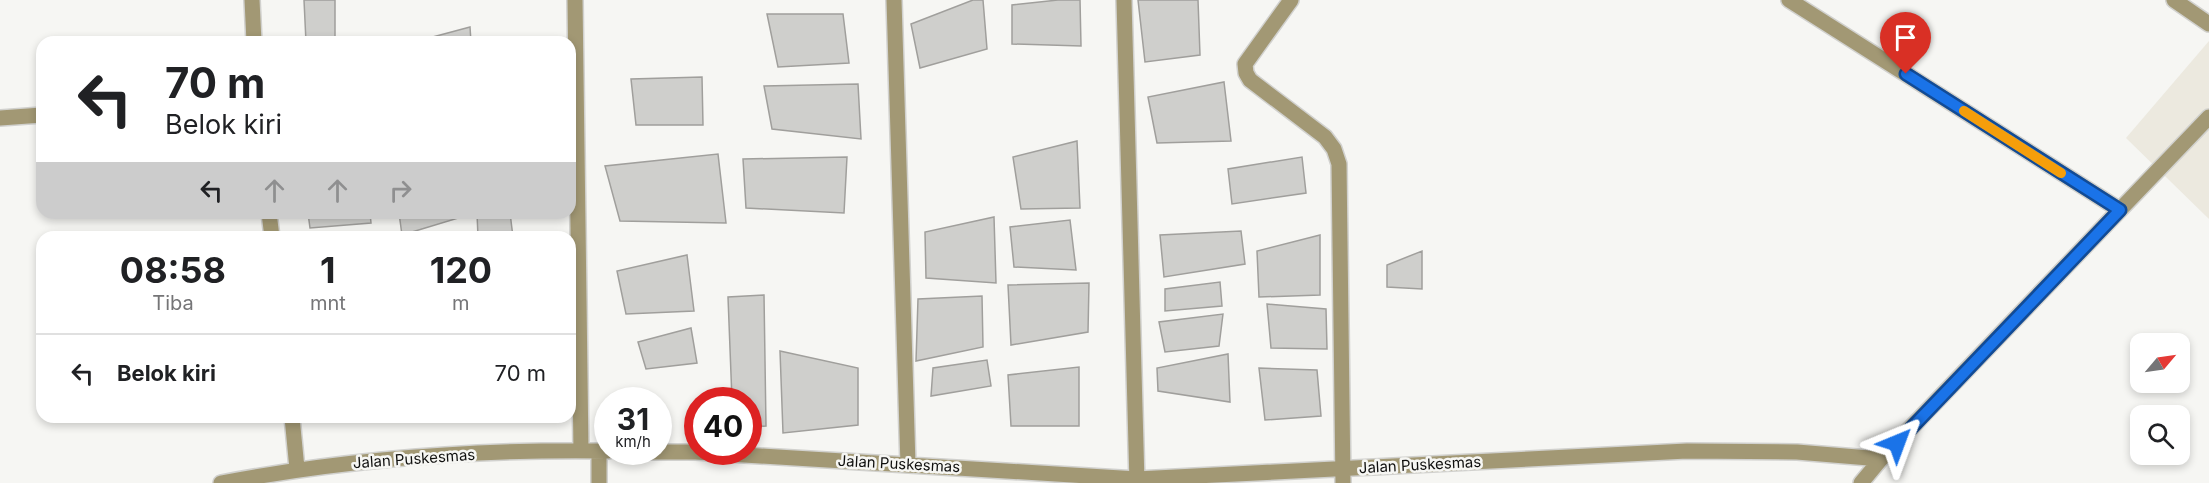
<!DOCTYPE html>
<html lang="id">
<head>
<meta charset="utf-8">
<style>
  :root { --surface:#fff; --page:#f2f2f2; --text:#202124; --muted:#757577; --line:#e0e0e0 }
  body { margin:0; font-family:Inter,sans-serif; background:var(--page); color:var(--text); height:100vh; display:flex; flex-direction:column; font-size:22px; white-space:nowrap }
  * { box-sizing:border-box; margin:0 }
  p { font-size:20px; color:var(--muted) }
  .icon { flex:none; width:33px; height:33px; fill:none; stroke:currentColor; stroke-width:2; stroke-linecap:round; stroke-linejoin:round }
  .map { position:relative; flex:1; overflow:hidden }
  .details { position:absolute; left:36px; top:231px; width:540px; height:192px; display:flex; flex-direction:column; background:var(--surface); border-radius:18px; box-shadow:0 3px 9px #0003 }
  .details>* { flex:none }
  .banner { position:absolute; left:36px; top:36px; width:540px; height:183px; border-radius:18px; box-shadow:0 3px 9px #0003; background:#fff; color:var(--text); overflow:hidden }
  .needle { width:39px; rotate:61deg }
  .controls { position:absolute; left:2130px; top:333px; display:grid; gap:12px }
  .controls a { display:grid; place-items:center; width:60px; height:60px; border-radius:12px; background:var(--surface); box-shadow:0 3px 9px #0003; font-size:30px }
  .speed { position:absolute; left:594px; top:387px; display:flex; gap:12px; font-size:30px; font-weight:700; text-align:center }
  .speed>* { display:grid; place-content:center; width:78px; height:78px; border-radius:50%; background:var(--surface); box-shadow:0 3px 9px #0003; line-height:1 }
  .speed small { font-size:15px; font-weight:400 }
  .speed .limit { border:9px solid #d22; background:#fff; color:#111 }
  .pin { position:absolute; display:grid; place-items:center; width:51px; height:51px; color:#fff; margin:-62px -26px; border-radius:50% 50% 50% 0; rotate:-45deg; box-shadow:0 0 6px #0007 }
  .pin .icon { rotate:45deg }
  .me { position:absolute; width:66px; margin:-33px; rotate:44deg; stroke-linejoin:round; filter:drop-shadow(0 0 4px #0008) }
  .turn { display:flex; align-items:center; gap:21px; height:126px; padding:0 30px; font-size:27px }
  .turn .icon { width:78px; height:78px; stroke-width:2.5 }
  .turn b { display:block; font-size:42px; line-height:51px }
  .lanes { display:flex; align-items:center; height:57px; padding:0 30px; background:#0003; justify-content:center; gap:30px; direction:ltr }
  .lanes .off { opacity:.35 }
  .eta { display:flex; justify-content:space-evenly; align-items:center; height:102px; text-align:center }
  .eta b { font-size:36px; font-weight:700; line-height:42px }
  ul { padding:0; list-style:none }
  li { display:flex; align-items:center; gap:18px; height:78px; padding:0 30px; border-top:2px solid var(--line) }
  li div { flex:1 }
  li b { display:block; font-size:22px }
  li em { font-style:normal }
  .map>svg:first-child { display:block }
</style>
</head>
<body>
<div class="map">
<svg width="2209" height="483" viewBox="0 0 2209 483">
  <rect width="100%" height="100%" fill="#f6f6f3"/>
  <path fill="#ece9df" d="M2209 41V219L2126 138Z"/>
  <path fill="#cfcfcc" stroke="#a09f9c" stroke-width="1.5" d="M304 0H335V42H306Z
    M973 0H983L987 49 920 68 911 24Z
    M1058 0H1080L1081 46 1012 44V5Z
    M1138 0H1198L1200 55 1145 62Z
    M767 14H843L849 63 778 67Z
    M470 27 471 42H414Z
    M702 77 703 125H636L631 79Z
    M1224 82 1231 141 1157 143 1148 97Z
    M858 84 861 139 772 129 764 86Z
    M1077 141 1080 208 1021 209 1013 157Z
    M718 154 726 223 620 221 605 166Z
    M847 157 844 213 746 208 743 159Z
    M1302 157 1306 193 1232 204 1228 169Z
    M308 213H370L371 223 310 228Z
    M399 213H465V216L402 235Z
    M477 213H510L513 237H478Z
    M994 217 996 283 926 278 925 232Z
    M1070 220 1076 270 1014 267 1010 227Z
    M1241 231 1245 264 1164 277 1160 235Z
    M1320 235V295L1259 297 1257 251Z
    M1422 251V289L1387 287V265Z
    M687 255 694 311 626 314 617 271Z
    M1220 282 1222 306 1165 311V289Z
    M1089 283 1088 332 1011 345 1008 285Z
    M764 295 766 426 748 427V400H732L728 297Z
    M982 296 983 347 916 361 918 299Z
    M1267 304 1326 309 1327 349 1271 348Z
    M1223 314 1219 346 1165 352 1159 322Z
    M691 328 697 363 646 369 638 342Z
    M780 351 858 368V425L783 433Z
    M1228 354 1230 402 1158 391 1157 368Z
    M987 360 991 386 931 396 933 368Z
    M1079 367V426H1011L1008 375Z
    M1259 368 1317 370 1321 416 1265 420Z"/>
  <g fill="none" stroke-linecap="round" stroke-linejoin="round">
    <defs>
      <path id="minor" d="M252 0 254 42
        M575 0 581 451
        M894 0 908 465
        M1124 0 1137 483
        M1291 0 1245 64 1246 73 1250 80 1325 137 1334 149 1339 164 1343 483
        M1789 0 2120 210
        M2174 0 2209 24
        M0 118 42 115
        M269 213 272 237
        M292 417 297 469
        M636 452H696L1137 479 1687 451 1797 452 1881 459
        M221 483C348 459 478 449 608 451
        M599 483V451
        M1861 483 1881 459 2209 117"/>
    </defs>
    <use href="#minor" stroke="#d1d1ce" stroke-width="18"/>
    <use href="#minor" stroke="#a29874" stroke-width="15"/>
  </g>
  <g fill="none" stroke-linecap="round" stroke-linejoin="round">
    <defs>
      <path id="route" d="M1897 443 2120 210 1906 74"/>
    </defs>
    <use href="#route" stroke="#114b97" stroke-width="15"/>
    <use href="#route" stroke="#1a73e8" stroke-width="10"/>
    <path stroke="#f59e0b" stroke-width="10" d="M1964 111 2061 173"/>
  </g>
  <g text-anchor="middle" stroke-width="5" stroke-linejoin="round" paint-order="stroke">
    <g font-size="15" fill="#0f0f0e" stroke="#f6f6f3">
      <text transform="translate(414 459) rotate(-4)" y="5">Jalan Puskesmas</text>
      <text transform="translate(899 464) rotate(3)" y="5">Jalan Puskesmas</text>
      <text transform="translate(1420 465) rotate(-3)" y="5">Jalan Puskesmas</text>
    </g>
  </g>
</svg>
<div class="controls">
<a><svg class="needle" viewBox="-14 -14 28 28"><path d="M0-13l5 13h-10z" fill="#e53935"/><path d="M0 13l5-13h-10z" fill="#757577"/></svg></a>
<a><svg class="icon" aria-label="search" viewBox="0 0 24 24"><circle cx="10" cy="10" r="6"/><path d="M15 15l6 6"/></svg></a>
</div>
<div class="speed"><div>31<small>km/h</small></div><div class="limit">40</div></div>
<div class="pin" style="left:1906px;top:74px;background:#d93025"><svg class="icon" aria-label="arrive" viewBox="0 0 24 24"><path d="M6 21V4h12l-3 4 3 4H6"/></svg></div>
<svg class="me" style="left:1897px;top:443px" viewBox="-20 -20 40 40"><path d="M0-17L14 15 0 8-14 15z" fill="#1a73e8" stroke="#fff" stroke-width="4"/></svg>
<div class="banner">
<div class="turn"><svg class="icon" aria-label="left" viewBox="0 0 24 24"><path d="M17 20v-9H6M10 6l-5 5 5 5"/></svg><div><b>70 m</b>Belok kiri</div></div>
<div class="lanes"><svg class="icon" aria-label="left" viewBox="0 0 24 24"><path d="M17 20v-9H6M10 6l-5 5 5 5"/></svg><svg class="icon off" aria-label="ahead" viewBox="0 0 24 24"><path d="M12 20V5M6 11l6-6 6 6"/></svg><svg class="icon off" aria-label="ahead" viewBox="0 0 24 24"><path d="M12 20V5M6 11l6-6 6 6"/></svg><svg class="icon off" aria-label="right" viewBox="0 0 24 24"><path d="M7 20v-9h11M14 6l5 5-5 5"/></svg></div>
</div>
<section class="details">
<div class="eta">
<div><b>08:58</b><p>Tiba</p></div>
<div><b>1</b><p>mnt</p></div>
<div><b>120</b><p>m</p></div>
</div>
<ul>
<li><svg class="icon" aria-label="left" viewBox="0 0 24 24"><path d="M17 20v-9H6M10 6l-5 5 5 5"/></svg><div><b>Belok kiri</b></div><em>70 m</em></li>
</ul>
</section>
</div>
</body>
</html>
